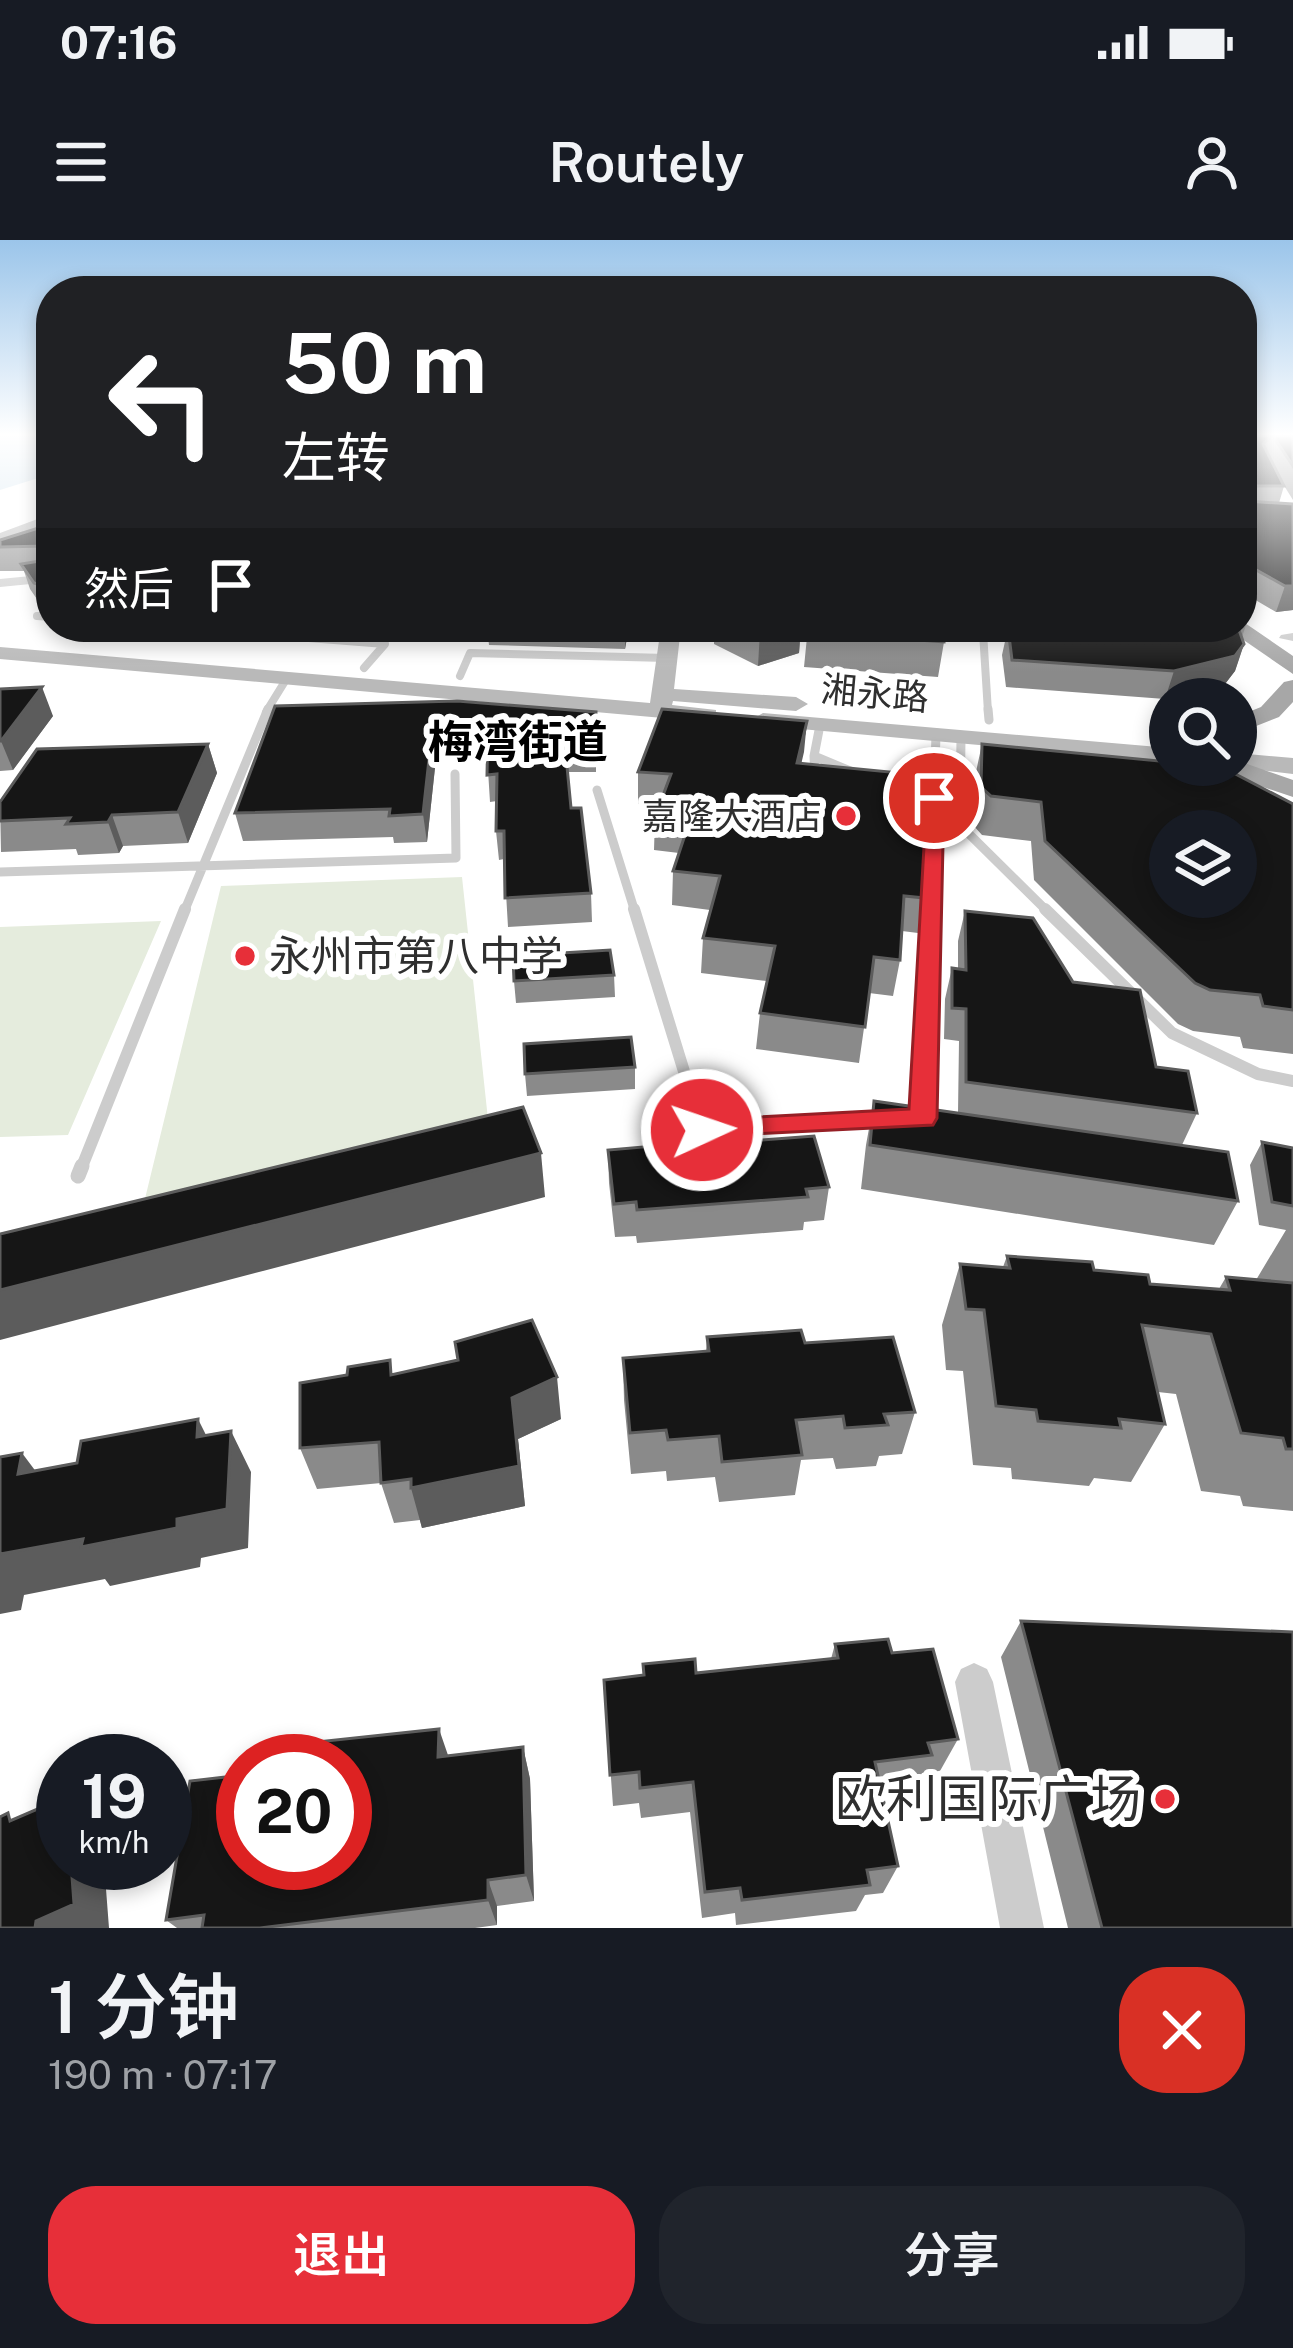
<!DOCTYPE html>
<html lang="zh">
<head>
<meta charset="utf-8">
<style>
  :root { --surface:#171b24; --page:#20242c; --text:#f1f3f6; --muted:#9ea1a6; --accent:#e72f39 }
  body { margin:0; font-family:"Public Sans","Noto Sans SC",sans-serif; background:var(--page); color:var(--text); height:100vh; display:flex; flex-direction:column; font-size:45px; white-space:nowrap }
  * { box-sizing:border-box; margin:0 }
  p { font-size:39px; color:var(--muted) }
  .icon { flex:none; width:66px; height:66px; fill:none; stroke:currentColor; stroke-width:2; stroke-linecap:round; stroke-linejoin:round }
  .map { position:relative; height:1688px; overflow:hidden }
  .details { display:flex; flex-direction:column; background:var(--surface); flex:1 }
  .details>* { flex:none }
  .banner { position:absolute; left:36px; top:36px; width:1221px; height:366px; border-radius:48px; box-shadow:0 6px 18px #0003; background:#202124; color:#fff; overflow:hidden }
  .controls { position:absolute; left:1149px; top:438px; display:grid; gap:24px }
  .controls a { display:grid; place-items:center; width:108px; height:108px; border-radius:50%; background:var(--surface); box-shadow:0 6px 18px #0003; font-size:60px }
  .speed { position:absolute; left:36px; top:1494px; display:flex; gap:24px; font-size:60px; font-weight:700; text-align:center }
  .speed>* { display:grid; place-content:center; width:156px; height:156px; border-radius:50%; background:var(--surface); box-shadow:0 6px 18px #0003; line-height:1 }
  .speed small { font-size:30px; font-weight:400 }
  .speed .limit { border:18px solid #d22; background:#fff; color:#111 }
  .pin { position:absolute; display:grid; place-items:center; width:102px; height:102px; color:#fff; margin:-51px; border:6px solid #fff; border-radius:50%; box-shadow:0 3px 12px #0007 }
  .me { position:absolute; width:132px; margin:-66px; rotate:87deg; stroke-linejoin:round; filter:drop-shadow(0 0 9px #0008) }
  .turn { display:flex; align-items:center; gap:42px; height:252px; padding:0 48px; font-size:54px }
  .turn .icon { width:156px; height:156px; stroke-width:2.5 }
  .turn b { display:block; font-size:84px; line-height:102px }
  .then { display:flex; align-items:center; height:114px; padding:0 48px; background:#0003; gap:24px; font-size:45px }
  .round { display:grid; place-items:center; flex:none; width:126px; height:126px; border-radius:48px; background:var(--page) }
  .head { display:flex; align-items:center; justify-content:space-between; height:204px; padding:0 48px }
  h1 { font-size:72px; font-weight:600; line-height:90px }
  .button { display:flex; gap:24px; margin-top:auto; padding:24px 48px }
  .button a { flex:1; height:138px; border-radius:48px; background:var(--accent); color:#fff; font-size:48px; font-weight:600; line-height:138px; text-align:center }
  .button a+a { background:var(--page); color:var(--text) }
  .status { display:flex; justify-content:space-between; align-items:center; height:84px; padding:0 60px; background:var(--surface); direction:ltr }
  .status svg { height:33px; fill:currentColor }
  header { display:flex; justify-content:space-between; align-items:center; height:156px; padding:0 48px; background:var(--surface); font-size:54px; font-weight:600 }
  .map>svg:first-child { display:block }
</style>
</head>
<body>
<div class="status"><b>07:16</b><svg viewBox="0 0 49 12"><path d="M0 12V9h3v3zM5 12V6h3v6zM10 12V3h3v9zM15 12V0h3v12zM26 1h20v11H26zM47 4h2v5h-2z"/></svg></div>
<header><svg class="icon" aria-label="menu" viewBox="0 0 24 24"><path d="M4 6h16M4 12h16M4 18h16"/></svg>Routely<svg class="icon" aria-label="person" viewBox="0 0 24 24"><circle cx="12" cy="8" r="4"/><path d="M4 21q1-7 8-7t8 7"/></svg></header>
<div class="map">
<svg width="1293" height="1688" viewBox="0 0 1293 1688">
  <rect width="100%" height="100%" fill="#fff"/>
  <path fill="#e5ecdd" d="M462 637 490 898 142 971 221 646Z
    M161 681 68 895 0 897V687Z"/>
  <path fill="#c9deec" d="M0 196H51V234L0 250Z"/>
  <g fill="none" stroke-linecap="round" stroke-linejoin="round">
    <path stroke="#ccc" stroke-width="8" d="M37 376 51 377
      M170 387 385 404 364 428
      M460 436 470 413 667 418
      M266 472 287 438
      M988 472 983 392 1019 395"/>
    <path stroke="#ccc" stroke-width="9" d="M988 469 989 480
      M820 485 814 516 855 533
      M961 497 960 585 1048 672
      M814 516 815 540
      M597 550 635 672
      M0 632 456 618 455 534
      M184 672 268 469
      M930 672 936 495"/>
    <path stroke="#ccc" stroke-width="12" d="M634 669 702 890 885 880
      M1045 669 1172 793 1258 834 1293 841
      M918 879 923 878 930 669
      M81 929 185 669"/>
    <path stroke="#ccc" stroke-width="15" d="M78 936 82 926"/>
    <path fill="#ccc" fill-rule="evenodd" d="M51 334V342L0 347V339Z
      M1293 393V401L1279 398 1281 395Z
      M974 1423 987 1429 993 1442 1044 1688H1000L955 1442 961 1429Z"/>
    <path fill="#b9b9b9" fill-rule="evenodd" d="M51 274V285L0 304V293Z
      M661 387H681L674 449 796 457 808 464 796 471 673 461 672 465 716 470V480L708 482 0 419V407L650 463Z
      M763 473 1170 508V522L755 485 751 480Z
      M1236 513 1293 518V534L1227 526 1236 525Z"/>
    <path fill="#a7a7a7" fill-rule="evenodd" d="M1242 381 1293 416V434L1232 392 1229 387H1242Z
      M1293 440V462L1279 477 1236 494V477L1261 467 1284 442Z
      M1236 520 1293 540V557L1215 531 1211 525H1236Z"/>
  </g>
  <path fill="#8a8a8a" d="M1242 196H1293V260L1283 244 1284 246 1279 263 1293 370 1276 372 1242 352Z
    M51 284V372L43 368 30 349 24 331H0V300Z
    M1248 379 1242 397 1244 404 1235 431 1225 444 1165 459 1006 447 1002 415 1008 388 1113 395 1105 387H1242Z
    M305 387H376L371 395 312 390Z
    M487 387H629L625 409 489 405Z
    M714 387H801L799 413 758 426 714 404Z
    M808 387 944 402 938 437 804 427Z
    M0 449 53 476 13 530 0 531Z
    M275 466 596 472V532H568L571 568 591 653 592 682 508 687 504 619 499 620 496 591 497 561 490 562 487 514 437 509 427 602 394 603 393 597 243 601 235 573Z
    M807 481 801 523 925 658 918 693 902 691 900 720 893 756 869 753 859 823 756 809 760 773 767 741 701 733 703 698 710 670 672 665 673 631 679 613 654 610 655 577 659 566 638 564V532Z
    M208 504 217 533 188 603 123 606 119 613 78 615 76 609 1 612 0 562Z
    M982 504 1293 564V814L1243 808 1240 797 1193 791 1178 784 1034 640 1031 601 982 595 973 585 974 541Z
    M965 671 1073 742 1156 827 1197 873 1182 905 1002 880 1238 961 1214 1005 861 949 866 905 874 861 958 873 959 801 944 799 945 759 952 728 958 729V701Z
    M614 735 615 757 516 763 514 741Z
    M635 827V849L527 856 525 834Z
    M676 894 761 900 829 947 824 980 804 982 803 990 637 1003 636 996 615 997 609 943 608 910 676 905Z
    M1262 902 1293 908V1271L1243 1266 1240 1256 1201 1251 1176 1154 1158 1152 1165 1184 1131 1242 1094 1238 1089 1246 1012 1239 1011 1228 973 1225 963 1131 946 1130 942 1085 960 1024 1003 1027 1007 1016 1094 1030 1150 1044 1219 1049 1226 1037 1256 1040 1286 990 1259 985 1250 925Z
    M707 1097 805 1103 915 1172 902 1214 879 1216 876 1226 836 1229 833 1218 801 1220 795 1255 719 1262 715 1237 667 1241 666 1231 631 1234 624 1160 623 1118 706 1111Z
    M393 1134 561 1179 518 1199 525 1266 422 1288 420 1280 394 1283 381 1243 317 1249 300 1208Z
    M1021 1381 1293 1688H1068L1001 1417Z
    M835 1404 892 1413 958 1499 940 1531 922 1533 915 1547 882 1551 898 1626 883 1653 865 1655 856 1671 736 1685 735 1673 702 1678 690 1572 641 1578 639 1563 613 1566 604 1440 696 1433 831 1419Z
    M523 1507 530 1539 534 1661 497 1666V1685L475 1688H177L166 1680 448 1516Z"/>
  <path fill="#5c5c5c" d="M1285 346H1293V370L1276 372Z
    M625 387H629L625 409Z
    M773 387H801L799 413 758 426 760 391Z
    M1244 404 1235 431 1225 444 1165 459 1174 431Z
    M42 447 53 476 13 530 1 501Z
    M807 481 804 512 794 555 797 523Z
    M433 483 437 509 427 602 423 574Z
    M208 504 217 533 188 603 178 572Z
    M112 575 123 606 119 613 108 582Z
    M541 913 545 957 0 1100V1050Z
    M557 1137 561 1179 518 1199 525 1266 422 1288 411 1248 512 1158Z
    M198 1179 219 1221 197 1197Z
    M231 1191 251 1232 248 1308 201 1318 200 1327 110 1346 105 1339 24 1355 21 1370 0 1374V1314Z
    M22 1213 52 1253 18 1234Z
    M439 1489 450 1521 438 1517Z
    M523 1507 530 1539 534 1661 526 1635Z
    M71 1623H104L109 1688H35L36 1681Z
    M488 1640 497 1666V1685L488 1660Z"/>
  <path fill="#161616" stroke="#5c5c5c" stroke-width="3" fill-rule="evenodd" d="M1242 196H1272L1263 204 1284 246H1246V261L1293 264V346H1285L1242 322Z
    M1273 196H1293V226Z
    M51 284V349L34 343 21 324 46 320V306L0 307V300Z
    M808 387H944V402L807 392Z
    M1142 387H1241L1239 390 1244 404 1235 416 1174 431 1012 420 1008 388 1154 397Z
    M42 447 1 501H0V449Z
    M457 461 596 472 595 506H565L571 568H581L591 653 505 658 504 591H496L497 534 487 535 488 488 433 483 423 574 389 576 390 569 235 573 275 466Z
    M662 469 807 481 797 523 931 536 925 658 904 656 900 720 874 717 865 787 760 773 775 706 703 698 720 636 673 631 690 580 655 577 671 534 638 532Z
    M208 504 178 572 112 575 108 582 66 584 70 578 0 581V562L37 509Z
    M982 504 1170 522V525L1220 526 1293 564V770L1263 766 1260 755 1210 750 1195 743 1045 601 1041 562 991 556 981 547ZM1170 591H1236V657H1170Z
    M965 671 1033 678 1073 742 1140 750 1156 827 1188 831 1197 873 966 842V769L952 768V728L966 730Z
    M610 710 614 735 514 741 513 716Z
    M631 797 635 827 525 834 524 804Z
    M874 861 1228 912 1238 961 870 905Z
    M523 867 541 913 0 1050V994Z
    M758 888 761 900 814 896 829 947 806 949 808 957 637 970 636 962 614 964 608 910 678 904 676 894Z
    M1262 902 1293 908V966L1272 962Z
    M1007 1016 1092 1022 1094 1030 1148 1035 1150 1044 1230 1050 1226 1037 1293 1043V1209H1286L1283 1198 1241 1193 1211 1094 1142 1085 1165 1184 1119 1179 1121 1188 1038 1181 1036 1170 996 1166 984 1070 966 1069 960 1024 1010 1028Z
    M532 1080 557 1137 512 1158 519 1226 411 1248V1239L381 1243 379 1202 300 1208V1143L347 1135 348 1127 390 1120 391 1135 458 1120 455 1102Z
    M801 1090 805 1103 893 1097 915 1172 884 1174 888 1185 845 1188 843 1176 796 1180 802 1215 722 1222 719 1196 668 1200 666 1190 630 1193 623 1118 709 1111 707 1097Z
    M198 1179 197 1197 231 1191 227 1269 177 1279V1288L81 1307 83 1299 0 1314V1217L22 1213 18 1234 77 1223 81 1201Z
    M1021 1381 1293 1392V1688H1102Z
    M888 1399 892 1413 933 1409 958 1499 928 1503 932 1515 875 1522 898 1626 867 1630 870 1645 742 1660 740 1648 705 1652 693 1542 640 1548 639 1532 610 1535 604 1440 644 1435 643 1424 695 1419 696 1433 838 1418 835 1404Z
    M439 1489 438 1517 523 1507 526 1635 488 1640V1660L260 1688H202L204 1675 166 1680 190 1541 243 1535V1623H345V1521H305L307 1503Z
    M63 1558V1623H71L74 1664 36 1681 35 1688H0V1577L8 1573 10 1581Z"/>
  <linearGradient id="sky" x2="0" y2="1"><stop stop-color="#9bc5ea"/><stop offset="0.45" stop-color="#fff"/><stop offset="1" stop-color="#fff" stop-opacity="0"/></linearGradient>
  <rect width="1293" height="432" fill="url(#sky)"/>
  <path fill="#e72f39" stroke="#961f25" stroke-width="3" d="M927 554 944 558 937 878 933 885 692 897 688 890 702 880 909 869Z"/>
  <g fill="#e72f39" stroke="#fff" stroke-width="4.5">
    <circle cx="846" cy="576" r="12"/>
    <circle cx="245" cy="716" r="12"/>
    <circle cx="1165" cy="1559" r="12"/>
  </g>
  <g text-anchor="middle" stroke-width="12" stroke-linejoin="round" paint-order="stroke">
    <g font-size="36" fill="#2f2f2f" stroke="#fff">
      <text transform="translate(875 453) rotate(5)" y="13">湘永路</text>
    </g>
    <g font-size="36" fill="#2f2f2f" stroke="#fff" text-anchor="end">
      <text x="822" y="589">嘉隆大酒店</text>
    </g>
    <g font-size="42" fill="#2f2f2f" stroke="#fff" text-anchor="start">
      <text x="269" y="731">永州市第八中学</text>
    </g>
    <g font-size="45" font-weight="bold" fill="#000" stroke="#fff">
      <text x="518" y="518">梅湾街道</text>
    </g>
    <g font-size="51" fill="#2f2f2f" stroke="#fff" text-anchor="end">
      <text x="1141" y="1577">欧利国际广场</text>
    </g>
  </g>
</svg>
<div class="controls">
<a><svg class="icon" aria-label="search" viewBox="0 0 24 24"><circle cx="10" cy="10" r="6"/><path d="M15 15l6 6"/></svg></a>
<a><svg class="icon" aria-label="layers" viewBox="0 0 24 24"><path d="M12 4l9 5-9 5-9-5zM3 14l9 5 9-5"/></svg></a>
</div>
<div class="speed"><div>19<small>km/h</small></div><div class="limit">20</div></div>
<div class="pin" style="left:934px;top:558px;background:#d93025"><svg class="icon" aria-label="arrive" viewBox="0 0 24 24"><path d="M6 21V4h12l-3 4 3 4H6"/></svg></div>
<svg class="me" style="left:702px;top:890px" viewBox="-20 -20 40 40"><circle r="17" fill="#e72f39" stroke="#fff" stroke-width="3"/><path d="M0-11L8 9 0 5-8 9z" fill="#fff"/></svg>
<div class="banner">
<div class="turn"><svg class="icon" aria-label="left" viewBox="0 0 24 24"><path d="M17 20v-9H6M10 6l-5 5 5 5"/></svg><div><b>50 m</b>左转</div></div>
<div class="then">然后<svg class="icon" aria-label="arrive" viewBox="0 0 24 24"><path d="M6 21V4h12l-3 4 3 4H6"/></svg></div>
</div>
</div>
<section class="details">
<div class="head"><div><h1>1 分钟</h1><p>190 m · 07:17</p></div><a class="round" style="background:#d93025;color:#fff"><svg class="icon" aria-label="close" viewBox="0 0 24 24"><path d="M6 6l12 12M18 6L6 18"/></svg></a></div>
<div class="button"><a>退出</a><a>分享</a></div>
</section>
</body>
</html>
